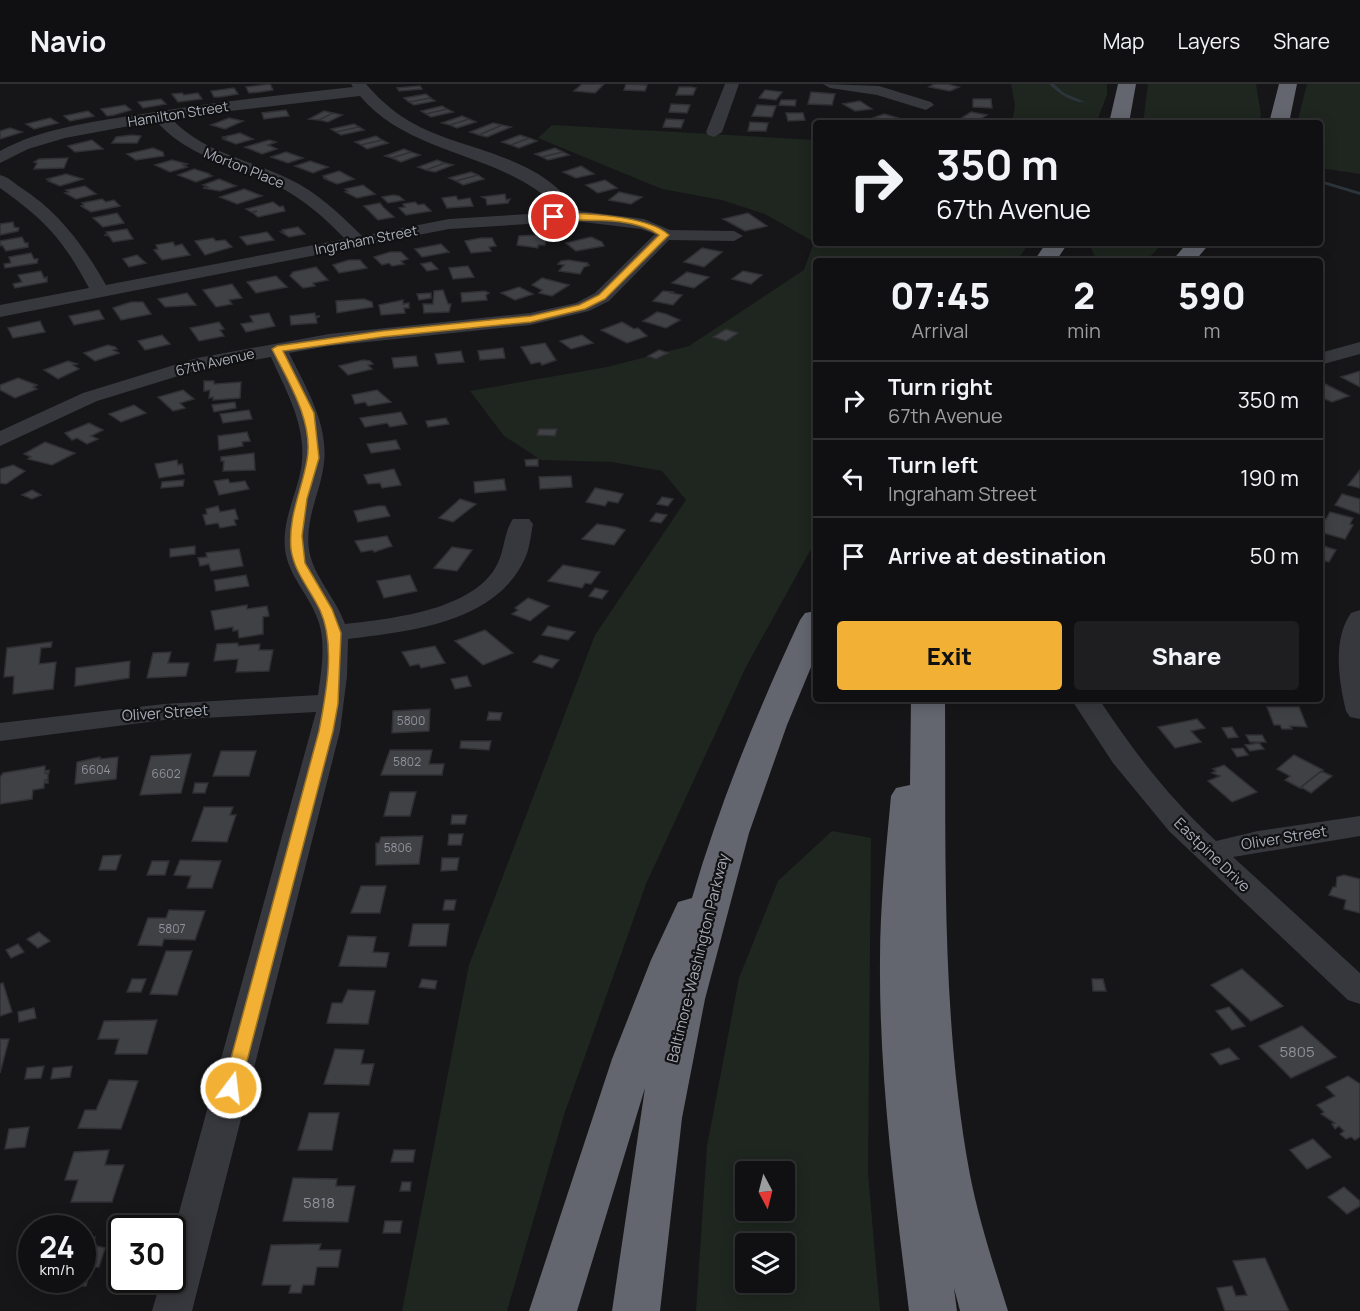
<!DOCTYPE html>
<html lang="en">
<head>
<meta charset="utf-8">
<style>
  :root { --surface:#101012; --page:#1e1e20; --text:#f1f3f6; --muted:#9c9d9f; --line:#303032; --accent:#f2b134 }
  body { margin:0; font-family:Manrope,sans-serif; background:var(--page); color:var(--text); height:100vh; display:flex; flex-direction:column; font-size:22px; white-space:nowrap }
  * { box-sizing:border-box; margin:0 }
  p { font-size:20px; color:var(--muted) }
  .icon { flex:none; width:33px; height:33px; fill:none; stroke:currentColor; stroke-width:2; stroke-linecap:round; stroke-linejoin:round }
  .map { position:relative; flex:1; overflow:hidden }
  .drawer { position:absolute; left:813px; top:174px; width:510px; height:444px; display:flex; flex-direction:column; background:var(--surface); border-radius:6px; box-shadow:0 3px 15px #0003,0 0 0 2px var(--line) }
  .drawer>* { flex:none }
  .banner { position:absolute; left:813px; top:36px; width:510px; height:126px; border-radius:6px; box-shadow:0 3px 15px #0003,0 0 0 2px var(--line); background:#101012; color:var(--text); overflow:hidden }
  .needle { width:39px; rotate:173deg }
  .fabs { position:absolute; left:735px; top:1077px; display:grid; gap:12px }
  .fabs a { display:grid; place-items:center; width:60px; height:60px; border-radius:6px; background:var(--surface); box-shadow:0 3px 15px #0003,0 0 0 2px var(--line); font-size:30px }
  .speed { position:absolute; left:18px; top:1131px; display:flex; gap:12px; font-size:30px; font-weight:700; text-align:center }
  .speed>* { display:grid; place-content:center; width:78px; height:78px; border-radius:50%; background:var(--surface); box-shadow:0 3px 15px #0003,0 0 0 2px var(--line); line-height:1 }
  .speed small { font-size:15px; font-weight:400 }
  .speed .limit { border:3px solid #111; border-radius:9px; background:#fff; color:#111 }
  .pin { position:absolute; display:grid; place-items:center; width:51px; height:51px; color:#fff; margin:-26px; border:3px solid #fff; border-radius:50%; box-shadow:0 2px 6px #0007 }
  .me { position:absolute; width:66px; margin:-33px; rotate:15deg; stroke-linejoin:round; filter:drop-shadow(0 0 4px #0008) }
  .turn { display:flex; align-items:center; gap:21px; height:126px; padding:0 24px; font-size:27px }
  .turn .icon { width:78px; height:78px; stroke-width:2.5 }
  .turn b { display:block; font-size:42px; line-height:51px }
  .eta { display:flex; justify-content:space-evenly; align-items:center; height:102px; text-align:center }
  .eta b { font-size:36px; font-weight:800; line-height:42px }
  .primary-button { display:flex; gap:12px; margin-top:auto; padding:12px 24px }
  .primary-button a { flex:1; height:69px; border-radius:6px; background:var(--accent); color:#111; font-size:24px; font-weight:800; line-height:69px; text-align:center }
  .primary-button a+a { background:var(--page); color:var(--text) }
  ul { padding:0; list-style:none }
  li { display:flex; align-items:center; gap:18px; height:78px; padding:0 24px; border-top:2px solid var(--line) }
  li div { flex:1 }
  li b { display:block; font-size:22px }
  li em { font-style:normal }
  header { display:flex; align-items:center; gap:36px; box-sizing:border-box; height:84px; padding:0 30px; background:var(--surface); border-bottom:2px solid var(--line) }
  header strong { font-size:28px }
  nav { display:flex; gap:33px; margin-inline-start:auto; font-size:21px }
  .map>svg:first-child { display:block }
</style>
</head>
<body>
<header>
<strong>Navio</strong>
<nav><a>Map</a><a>Layers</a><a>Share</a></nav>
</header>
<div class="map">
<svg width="1360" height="1227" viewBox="0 0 1360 1227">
  <rect width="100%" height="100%" fill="#161618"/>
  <path fill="#1e261f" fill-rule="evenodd" d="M1011 0H1107V11L1096 39H1012L1015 21Z
    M1148 0H1256L1261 31 1258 39H1143Z
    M1307 0H1360V90L1320 84V39H1297Z
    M552 41 816 56V159H1029L1017 177H816V456L746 583 646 800 564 1031 507 1227H402L469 881 595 551 686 416 662 387 612 378 541 376 504 352 470 307 607 283 689 262 804 186 814 158 765 130 722 116 662 105 538 54Z
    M1089 159H1163L1146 177H1111L1095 173Z
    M832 747 871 754 868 1090 880 1227H696L707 1062 739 894 778 797ZM746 1088H784V1126H746ZM746 1160H784V1198H746Z"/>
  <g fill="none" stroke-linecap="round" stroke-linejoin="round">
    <path fill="#2c353c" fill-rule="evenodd" d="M1049 0H1054L1064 9 1085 18C1072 19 1058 9 1049 0Z
      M1320 96 1360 108V111L1320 99Z"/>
  </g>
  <path fill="#404145" stroke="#303034" stroke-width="1.5" d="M270 0 273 6 260 8 249 9 246 3Z
    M582 0H604L595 9 574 7Z
    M626 0 647 1 645 7 624 6Z
    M934 0H947L959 3 950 7 929 3Z
    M420 2 422 5 399 7 397 4Z
    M679 3H691L696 4 693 11H676Z
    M234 4 238 10 220 13H214L211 7Z
    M765 6 782 8 776 16 759 14Z
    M811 8 835 10 832 21 808 20Z
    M182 9 184 11 198 9 202 15 178 18 172 10Z
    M426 10 431 14 409 18 404 14Z
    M430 14 435 17 414 21 409 18Z
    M161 15 166 20 143 24 138 18Z
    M973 15H991L992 24 973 23Z
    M781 16H796L795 22 779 21Z
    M860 17 872 25 855 27 843 20Z
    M671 20 690 21 687 29 669 28Z
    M125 21 131 26 114 31 107 32 101 25Z
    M757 21 776 22 772 33 752 32Z
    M442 22 447 25 426 30 421 27Z
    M447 25 453 28 431 33 426 30Z
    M286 26 289 32 264 35 262 29Z
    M88 27 94 32 70 37 64 32Z
    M324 27 333 29 319 36 309 35Z
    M971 28 987 31 976 38 960 35Z
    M333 29 342 31 328 38 319 36Z
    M786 29H803L805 36 788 37Z
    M884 30 905 36 889 39 873 34Z
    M462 32 469 35 450 41 442 39Z
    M50 34 58 39 34 45 26 40Z
    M229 34 243 37 225 45 211 41Z
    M469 35 476 38 457 44 450 41Z
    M666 35 684 36 681 44 663 43Z
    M750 38 768 39 766 47H748Z
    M493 39 502 41 479 51 470 48Z
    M354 40 359 43 336 48 331 45Z
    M502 41 511 43 487 53 479 51Z
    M359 43 364 46 341 51 336 48Z
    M10 44 22 48 0 55V47Z
    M240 49 253 55 236 60 223 55 226 54 223 53Z
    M132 51 141 52 137 59H112L116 53Z
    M520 51 529 54 511 61 502 58Z
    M376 52 382 56 361 61 355 58Z
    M529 54 537 57 519 64 511 61Z
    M92 56 103 65 75 68 68 62Z
    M269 56 276 58 268 61 277 65 262 70 245 63Z
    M382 56 388 59 367 65 361 61Z
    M153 64 163 68 164 72 136 76 127 70Z
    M555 64 563 68 542 73 535 70Z
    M404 65 411 68 392 74 385 72Z
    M286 68 303 74 288 79 271 73Z
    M411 68 420 71 401 78 392 74Z
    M563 68 569 71 548 76 542 73Z
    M68 74 64 84 34 85 37 79 34 78 39 75Z
    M172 76 187 80 183 81 187 83 170 88 155 81Z
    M437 76 445 79 426 86 418 83Z
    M310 77 328 83 313 89 295 82Z
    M445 79 453 81 435 88 426 86Z
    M581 82 594 90 576 94 563 88Z
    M194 85 210 90H208L212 92 196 98 178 91Z
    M339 87 354 95 337 100 323 94H326L323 92Z
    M471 88 478 91 456 97 449 94Z
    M66 90 83 95 60 102 48 97 50 96 47 95Z
    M478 91 484 95 463 101 456 97Z
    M219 95 236 102 220 107 203 104 208 103 203 101Z
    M605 96 617 104 598 109 586 101Z
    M363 101 375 110 357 114 345 108 348 107 345 105Z
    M85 102 96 110 76 115 65 109 69 108 66 106Z
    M244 105 262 112 237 120 220 113Z
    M619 108 642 113 631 120 609 116Z
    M505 110 506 116 510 115 508 119 487 121 486 115 482 113Z
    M393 111 399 112 404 116 388 119 382 113Z
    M456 112 458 116 470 114 473 122 447 124 442 114Z
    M102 115 106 118 114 116 120 122 91 128 81 122 84 121 82 119Z
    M273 118 280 123 283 122 285 127 258 133 253 129 257 127 251 128 246 125Z
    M415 118 418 121 424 120 431 127 406 131 399 124 405 123 403 120Z
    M380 119 383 123 394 133 378 136 364 122Z
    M117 129 124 139 103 143 93 134Z
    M748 129 767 142 745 147 723 135Z
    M13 138 14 143 19 144 18 147 0 151V140Z
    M298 143 305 150 289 153 281 148H284L282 146Z
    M127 145 133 155 113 158 109 152 104 151H108L106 148Z
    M267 148 274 156 247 161 240 153Z
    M536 151 547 153 545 161H538V164L517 161 519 152Z
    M22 153 25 159H28V163L6 167 2 161 0 162V157Z
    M591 153 602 158 604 162 576 167 566 159Z
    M213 154 216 157 225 156 232 163 205 171 195 157Z
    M481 154H492L496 162 489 163 491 167 471 169 465 157Z
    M173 158 175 162 182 160 190 171 162 176 154 166 158 165 156 161Z
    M441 160 449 168 422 173 415 165Z
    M702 164 722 168 704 183 684 178Z
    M390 168H401L408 175 401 177 404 180 392 182 389 179 382 181 374 173Z
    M31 169 34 175H38L37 179 5 184 4 180 11 179 9 173Z
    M137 171 146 179 129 183 123 175Z
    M349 176H360L367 184 339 189 333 181Z
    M568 176 588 179 587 181H590L584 183 580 190 559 187 564 181 558 180 561 177Z
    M431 178 438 185 427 187 421 180Z
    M468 182 474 193 453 195 449 184Z
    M316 183 328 196 313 199 315 202 303 204 290 192 293 188Z
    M41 187 44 194 47 193V198L15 204 13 200 22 198 18 191Z
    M743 187 762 191 751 200 732 195Z
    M687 188 709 193 694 204 672 199Z
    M276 192 287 203 256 209 247 198Z
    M542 194 569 201 552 212 539 209 542 206 532 201Z
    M232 200 242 214 229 216 232 220 216 223 203 206Z
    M519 203 533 210 515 216 501 209Z
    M443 206 448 220H451L449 228 424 229 423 220H433L434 207Z
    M485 207 489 209 486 211 487 216 462 218 461 209Z
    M663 207 673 208 671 209 682 211 673 221 653 217Z
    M187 209 196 221 165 223 158 215Z
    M431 209V214L419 216 417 210Z
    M364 215 372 218 373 223 337 229 336 217Z
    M403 216V220L409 219V224H404L405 229 381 231 379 221Z
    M131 218H143L151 230 121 236 113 224Z
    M99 226 104 235 74 241 69 232Z
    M657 228 666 230 680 236 666 244 643 237Z
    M269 229 275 242 246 248 241 240 253 238 250 232Z
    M315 229V232H320L316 234 317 239 291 241 290 232Z
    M40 237 45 248 13 254 8 244Z
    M219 238 224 245 220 246 224 252 199 257 190 244Z
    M622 238 634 245 638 244 647 252 627 259 601 246Z
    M726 245 738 249 726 257 713 253Z
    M162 251 170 260 145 266 138 257Z
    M582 251 593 259 571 265 560 257Z
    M545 259 556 276 542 281 540 278 531 280 521 263Z
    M108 261 115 263 117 265 113 266 119 269 95 277 84 269Z
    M503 264 505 274 480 276 478 267Z
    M659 266 668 269 656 275 648 272Z
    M461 267 464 278 438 280 435 270Z
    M416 272 418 282 394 284 392 274Z
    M363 276 370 277 373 280 368 281 372 285 348 291 339 282Z
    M68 277 77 280 73 281 79 285 58 295 44 286Z
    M1360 287V303L1341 293Z
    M18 294 37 301 33 303 37 305 15 314 0 306V301Z
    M204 297H214V300L241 298 240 314 213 316V313L209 314 210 306 204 307Z
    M1325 300 1349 312 1332 318 1320 313V302Z
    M183 306 194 315 180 319 185 324 173 327 158 313Z
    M377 306 391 318 368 322 365 318 355 320 352 311Z
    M235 318 236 324 214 328 212 321Z
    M134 321 146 329 121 338 109 330Z
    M249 326 252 335 223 339 220 330Z
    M401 328 407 340 390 343 387 339 365 343 360 334Z
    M446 334 449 340 428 343 426 337Z
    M89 339 103 346 91 352 98 355 87 360 77 354 72 356 65 349Z
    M539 345H557L555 352 537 351Z
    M247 348 250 357 242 358 243 362 219 366 218 352Z
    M396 356 400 365 371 369 367 360Z
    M45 358 75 369 52 381 28 375 31 373 24 370Z
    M254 369 255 386 223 387 224 377H221V373Z
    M538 375V382H526L525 376Z
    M177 376 178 381 182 380 184 390 159 394 155 380Z
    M13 381 25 387 6 400 0 399V385Z
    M394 385 401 401 382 404 380 399 368 400 364 391Z
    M1360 386V404L1348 401Z
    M571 392 572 403 540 405 539 393Z
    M228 395 230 399 245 397 249 405 219 411 214 397Z
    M504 395 506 406 475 409 474 398Z
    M184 396 183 402 161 404 162 398Z
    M595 404 615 408 623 410 618 419 608 417 605 422 586 418Z
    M32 406 41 411 32 415 22 411Z
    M1342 410 1360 415V430L1335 421Z
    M662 413 673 415 668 422 657 420Z
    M460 415 476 420 453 438 439 434Z
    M218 422 220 428 235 425 238 435 234 436 236 441 220 444 218 439 206 441 203 431 207 430 206 425Z
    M378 422H385L390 432 358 438 354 427Z
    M1330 428 1353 434 1350 440 1353 441 1345 455 1320 448V433L1326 435Z
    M656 429 667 431 661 439 650 437Z
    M597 440 616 443 625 446 614 461 582 455Z
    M387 452 392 462 374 468 373 466 361 468 355 457Z
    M1320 461 1336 466 1329 478 1320 476Z
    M195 462V470L170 473V465Z
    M452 463 472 466 457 487 434 484Z
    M239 465 243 482 211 487 209 480 200 482 198 474 207 473 206 469Z
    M563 481 600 488 591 500 585 499 582 504 548 497Z
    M246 491 249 502 216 507 214 496Z
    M410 491 417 507 384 514 377 497Z
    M595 504 608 507 602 515 589 512Z
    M528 514 549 522 530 537 512 530 518 526 515 524Z
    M247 521V525L267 522 269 532 263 533V550L239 554 238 546 233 547V543L215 546 211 527Z
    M548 542 575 548 568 556 542 551Z
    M485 546 513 569 483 581 455 557Z
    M52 558 51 563 41 564 39 580 56 578 53 605 13 610 14 592 4 593 7 564Z
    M238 559V562L260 560 259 566H273L269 587 236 588 238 575 214 577 217 560Z
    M435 562 445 579 421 584 419 580 410 582 402 568Z
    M171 568 168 579H189L186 592 147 594 153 569Z
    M540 571 559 576 552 584 533 578Z
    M130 577 129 594 75 602 76 584Z
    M467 592 471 602 455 605 451 595Z
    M1267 623H1299L1307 643 1290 642 1292 645H1282L1280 641H1274Z
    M430 625 429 647 392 649 393 627Z
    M489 628 502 629 500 636H487Z
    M1197 635 1205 644 1191 647 1201 658 1175 664 1158 643Z
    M1232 643 1238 653 1228 654 1222 644Z
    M1246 651H1262L1266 658H1250Z
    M461 657H491L489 666 460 664Z
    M1259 659 1264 665 1250 667 1245 661Z
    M1243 664 1248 671 1237 673 1232 665Z
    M390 666H432L429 680H444L442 691H381Z
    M221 667H256L249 692H213Z
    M191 670 181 709 140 711 151 672Z
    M1294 671 1323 686 1300 704 1285 696 1290 692 1277 685Z
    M100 673V675L118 673 116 695 75 700 77 678Z
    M1224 681 1257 708 1232 718 1208 697 1220 692 1212 689 1216 687 1213 685Z
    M45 682V687L49 686V689H44L48 690V695L44 697 48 696V699H44V704L33 706 32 715 0 720V693L3 689Z
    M1321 687 1332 692 1311 709 1301 703Z
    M195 699H208L205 709H193Z
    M390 708H416L410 732H384Z
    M204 723H233L230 731H236L227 758 192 757Z
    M452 731H467L465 740H451Z
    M449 750H463L461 761H448Z
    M423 752 419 780 376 781V759H379L381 753Z
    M121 771 116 786H99L103 772Z
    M442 774H459L457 786 441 787Z
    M180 776 221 777 212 804H187L191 792 174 791Z
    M152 777H169L165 791H147Z
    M1344 791 1360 795V829L1344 825 1346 816 1329 811 1333 803H1336L1337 793Z
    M361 802H386L380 829H351Z
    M445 816H456L454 826H443Z
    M169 826 205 827 195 856 164 855 162 862 138 861 148 834H166Z
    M413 840H449L446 862H409Z
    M39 848 50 857 38 864 27 855Z
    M348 852 376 853 373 868 389 869 386 883 339 882Z
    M18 860 24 868 11 874 6 866Z
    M166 867H192L177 911 150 910Z
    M1242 885 1283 922 1251 937 1211 901Z
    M132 895H146L141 908H127Z
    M422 895 437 897 435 905 419 903Z
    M1092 895H1103L1106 907H1093Z
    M3 899 12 928 0 932V900Z
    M348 906 375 907 368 940 327 939 332 919H342Z
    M1229 923 1245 942 1232 946 1216 927Z
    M34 924 36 934 19 938 18 928Z
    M157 936 147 970H115L119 955H98L104 937Z
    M1302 942 1336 973 1291 994 1259 962Z
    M0 955H9L0 989Z
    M1229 964 1239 975 1220 981 1211 970Z
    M335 965 364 966 361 980H374L369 1001 324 1000Z
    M44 982 41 994 25 995 27 984Z
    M72 982 70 993 51 995 53 984Z
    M1348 992 1360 1000V1053L1355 1056 1351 1053 1346 1055 1340 1050 1344 1047 1339 1042 1335 1045 1332 1040 1335 1039 1321 1030 1324 1028 1317 1021 1335 1012 1326 1003Z
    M109 996 138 997 121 1045 78 1044 85 1026H96Z
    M309 1029H339L332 1066H298Z
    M29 1043 25 1063 5 1065 9 1045Z
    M1313 1055 1331 1073 1307 1085 1290 1066Z
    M109 1066 105 1081H124L112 1118H71L78 1096H65L74 1068Z
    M394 1066H415L413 1078H391Z
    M293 1094 337 1095 336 1102H355L348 1138 283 1137Z
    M402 1098H411L410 1107H400Z
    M1344 1103 1360 1117V1122L1347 1130 1328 1113Z
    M385 1137H402L400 1149H383Z
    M82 1153H95L93 1161 105 1164 99 1183H91L86 1202H42L44 1196H82Z
    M321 1160 319 1166H341L338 1183H317L314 1201H303L301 1209H289L291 1201H262L271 1161Z
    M1265 1174 1289 1227H1225L1217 1204 1232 1202 1236 1212 1247 1211 1233 1177Z"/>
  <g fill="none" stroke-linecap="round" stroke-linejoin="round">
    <path fill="#37383d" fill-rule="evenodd" d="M351 0H366C417 60 468 53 531 86 551 96 565 111 580 127L644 135 670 146 734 147 743 152 734 157 669 156 609 217 589 227 530 241 329 262 289 269C307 306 331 343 323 386 318 413 305 437 309 466 314 494 336 514 345 540 389 535 467 527 494 486 505 470 503 449 513 435H529L533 440C531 450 530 462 526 472 498 539 411 547 348 555L347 592 340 647 192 1227H152L161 1196H172V1154L316 628 164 636 0 657V639L164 620 318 611C321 589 326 561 319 539 311 512 288 493 285 465 282 436 296 412 301 385 308 344 287 309 271 273L201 285 97 317 0 362V347L83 309 197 274 329 250 530 229 576 219 595 209 655 150 641 145 575 137 449 145 0 233V221L89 204C62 154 46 137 0 104V91C8 93 13 98 20 103 59 128 83 161 106 201L345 155C325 134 302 114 276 101 233 80 189 74 156 37L65 54 28 65 0 79V67C40 45 90 38 136 31 208 19 280 11 353 3ZM360 12C413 75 507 67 562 128L449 135 362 152C340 130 317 108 289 95 249 75 203 69 171 34Z
      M725 0H739L722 48 714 53 708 51 706 48Z
      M823 0 879 2 931 18 934 21 926 26 877 11 830 4Z
      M1360 258V270L1320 281V269Z
      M1360 526V635L1350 633 1346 627C1339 597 1332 556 1351 529Z
      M1071 615H1099C1133 667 1170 715 1216 757L1258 747 1360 732V752L1233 773 1360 889V920L1348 916 1169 747 1113 679Z"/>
    <path fill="#63666e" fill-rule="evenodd" d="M1118 0H1136L1129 39H1109Z
      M1279 0H1297L1289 39H1269Z
      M1046 159H1068L1056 177H1034Z
      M1187 159H1210L1195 177H1172Z
      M816 527V571L787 641 749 749 705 915 682 1034 660 1227H612L645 1004 577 1227H529L612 975 651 876 678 818 692 814C720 718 758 626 800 536L805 529Z
      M911 615H945C946 773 941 935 970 1091 979 1137 994 1182 1008 1227H960L954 1204 957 1227H909C895 1111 879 994 880 876 880 821 886 767 891 712L896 704 910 701Z"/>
  </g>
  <path fill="#f2b134" stroke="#9d7322" stroke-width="1.5" d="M551 131C577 127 650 132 669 151L605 215 585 225 531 238 382 253 283 267 314 329 319 374 307 415 302 452 305 479 332 525 341 549 338 620 333 647 240 1004 238 1009H225L223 1004 319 647C326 610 336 561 320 526 310 505 294 488 291 465 288 432 302 406 307 376 314 338 288 297 272 265L277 262 382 247 531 232 579 221 599 211 659 151C632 132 586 137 554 136L551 135Z"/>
  <g text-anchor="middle" stroke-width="4.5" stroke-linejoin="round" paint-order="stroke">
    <g font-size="12" fill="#8e929b">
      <text x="411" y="641">5800</text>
      <text x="407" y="682">5802</text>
      <text x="96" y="690">6604</text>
      <text x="166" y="694">6602</text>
      <text x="398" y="768">5806</text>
      <text x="172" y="849">5807</text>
    </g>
    <g font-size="14" fill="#a8adb8" stroke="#111113">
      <text transform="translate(178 30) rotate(-9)" y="5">Hamilton Street</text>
      <text transform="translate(244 84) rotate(22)" y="5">Morton Place</text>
      <text transform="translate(366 156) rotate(-11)" y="5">Ingraham Street</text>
      <text transform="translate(215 278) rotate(-13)" y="5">67th Avenue</text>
    </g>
    <g font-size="15" fill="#a8adb8" stroke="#111113">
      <text transform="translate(165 629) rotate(-4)" y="5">Oliver Street</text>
      <text transform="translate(1284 754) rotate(-9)" y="5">Oliver Street</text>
      <text transform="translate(1212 771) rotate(44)" y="5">Eastpine Drive</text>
      <text transform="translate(698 874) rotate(-76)" y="5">Baltimore-Washington Parkway</text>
    </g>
    <g font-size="15" fill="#8e929b">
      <text x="1297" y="973">5805</text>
      <text x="319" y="1124">5818</text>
    </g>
  </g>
</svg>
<div class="fabs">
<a><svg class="needle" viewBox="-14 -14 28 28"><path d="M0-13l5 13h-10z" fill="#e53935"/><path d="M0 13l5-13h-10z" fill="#9c9d9f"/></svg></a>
<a><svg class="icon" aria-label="layers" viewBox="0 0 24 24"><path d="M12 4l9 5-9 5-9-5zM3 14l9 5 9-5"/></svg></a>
</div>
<div class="speed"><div>24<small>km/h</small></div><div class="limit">30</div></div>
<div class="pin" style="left:554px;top:133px;background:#d93025"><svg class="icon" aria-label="arrive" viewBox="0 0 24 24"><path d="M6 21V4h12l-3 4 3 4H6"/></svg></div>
<svg class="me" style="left:231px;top:1004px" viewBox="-20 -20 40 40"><circle r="17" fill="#f2b134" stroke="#fff" stroke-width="3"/><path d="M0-11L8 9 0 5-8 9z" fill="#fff"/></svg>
<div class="banner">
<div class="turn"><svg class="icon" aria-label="right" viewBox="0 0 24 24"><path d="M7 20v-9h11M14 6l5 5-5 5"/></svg><div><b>350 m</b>67th Avenue</div></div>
</div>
<section class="drawer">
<div class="eta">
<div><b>07:45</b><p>Arrival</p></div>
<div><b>2</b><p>min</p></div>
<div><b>590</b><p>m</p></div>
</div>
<ul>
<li><svg class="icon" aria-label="right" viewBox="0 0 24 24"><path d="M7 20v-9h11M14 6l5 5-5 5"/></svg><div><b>Turn right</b><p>67th Avenue</p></div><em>350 m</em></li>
<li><svg class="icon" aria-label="left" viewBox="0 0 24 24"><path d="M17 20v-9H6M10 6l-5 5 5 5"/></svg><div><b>Turn left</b><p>Ingraham Street</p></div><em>190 m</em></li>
<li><svg class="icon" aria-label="arrive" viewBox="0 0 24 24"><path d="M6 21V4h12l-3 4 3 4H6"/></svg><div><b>Arrive at destination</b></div><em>50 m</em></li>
</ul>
<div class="primary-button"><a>Exit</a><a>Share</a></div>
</section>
</div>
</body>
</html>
